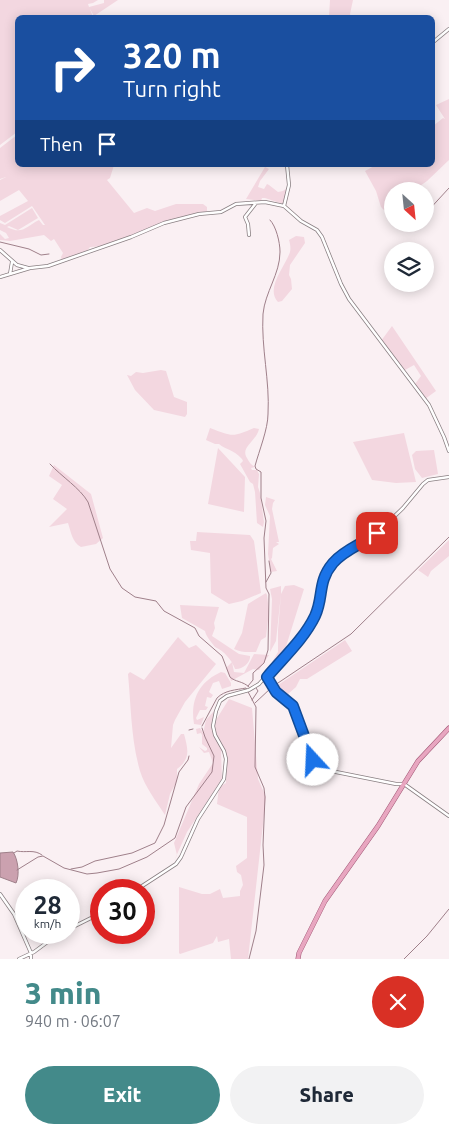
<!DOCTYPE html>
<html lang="en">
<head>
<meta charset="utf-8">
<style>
  :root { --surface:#fff; --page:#f2f2f3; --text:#1f2937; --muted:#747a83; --accent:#438a8a }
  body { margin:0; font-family:Ubuntu,sans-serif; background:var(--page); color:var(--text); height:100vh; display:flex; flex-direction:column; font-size:19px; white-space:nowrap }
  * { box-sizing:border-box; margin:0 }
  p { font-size:16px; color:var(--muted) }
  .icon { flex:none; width:28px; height:28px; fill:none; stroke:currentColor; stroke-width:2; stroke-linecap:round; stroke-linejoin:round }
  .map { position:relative; height:959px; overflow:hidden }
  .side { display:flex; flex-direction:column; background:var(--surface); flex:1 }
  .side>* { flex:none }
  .guide { position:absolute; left:15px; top:15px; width:420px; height:152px; border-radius:8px; box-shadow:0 2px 12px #0003; background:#1a4fa0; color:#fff; overflow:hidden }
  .needle { width:32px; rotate:153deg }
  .fabs { position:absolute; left:384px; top:182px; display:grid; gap:10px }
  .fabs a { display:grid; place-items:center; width:50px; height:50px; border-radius:50%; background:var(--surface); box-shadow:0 2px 12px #0003; font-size:25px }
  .speed { position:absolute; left:15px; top:879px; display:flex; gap:10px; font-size:25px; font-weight:700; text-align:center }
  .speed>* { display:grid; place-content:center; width:65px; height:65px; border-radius:50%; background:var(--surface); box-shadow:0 2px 12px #0003; line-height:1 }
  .speed small { font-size:12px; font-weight:400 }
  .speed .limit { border:8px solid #d22; background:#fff; color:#111 }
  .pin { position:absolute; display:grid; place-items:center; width:42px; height:42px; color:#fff; margin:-21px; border-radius:10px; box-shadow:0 2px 8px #0006 }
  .me { position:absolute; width:55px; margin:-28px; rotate:340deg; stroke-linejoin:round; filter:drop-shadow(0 0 4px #0008) }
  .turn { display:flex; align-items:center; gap:18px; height:105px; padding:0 25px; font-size:22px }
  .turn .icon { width:65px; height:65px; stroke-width:2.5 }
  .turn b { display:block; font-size:35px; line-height:42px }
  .then { display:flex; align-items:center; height:48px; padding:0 25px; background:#0003; gap:10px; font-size:19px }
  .round { display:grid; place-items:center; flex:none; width:52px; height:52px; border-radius:26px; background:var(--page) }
  .summary { display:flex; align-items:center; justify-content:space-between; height:85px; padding:0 25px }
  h1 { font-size:30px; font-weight:800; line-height:38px; color:var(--accent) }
  .primary-button { display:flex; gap:10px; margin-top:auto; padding:10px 25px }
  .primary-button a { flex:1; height:58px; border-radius:30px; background:var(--accent); color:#fff; font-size:20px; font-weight:800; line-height:58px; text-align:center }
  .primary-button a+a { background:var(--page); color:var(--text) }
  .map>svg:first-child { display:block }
</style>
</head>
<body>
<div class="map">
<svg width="449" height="959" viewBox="0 0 449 959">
  <rect width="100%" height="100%" fill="#faf0f3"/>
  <path fill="#f3d7e0" d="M0 0H98L93 3 88 4 89 7 104 3V0H118L94 16 90 9 93 17 18 18 17 132 0 145Z
    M330 0H353L350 14 351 17H329Z
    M449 99V160L427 181 413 191H392V206L384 210 381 207 376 191 365 171 376 165H432L433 126 443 118 445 119 436 105Z
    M17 135 18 165H114L110 178 107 180 134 213 147 208 155 211 176 204H203L207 207V211C194 216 179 217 165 222 140 230 116 247 90 247L87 251 62 261 61 257 63 253 54 239 51 241 44 235 10 241 0 240V234L5 239 9 238 6 233 0 230V223L5 225 32 208 38 218 18 230 9 226 7 227C23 235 25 227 39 220L43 225H45L32 206 5 223 0 220V216L28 201 19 190 0 201V180L6 177 0 179V148Z
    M265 167 269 169 260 181 258 187 264 189 267 184 269 185 278 192 283 191 288 187 283 204 265 198H262L261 201 246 199Z
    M296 236 304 237 305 243 290 265 289 275 291 279 292 289 282 301 278 302C265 288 285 267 290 252 291 248 290 243 289 240Z
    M392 326 436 391 425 399 415 384 421 376 414 365 405 370 403 369 381 341Z
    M161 370 166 371 174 397 187 402V414L185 417 154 410 135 390 127 375 131 376 136 372 143 373Z
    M210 428C233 437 233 437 254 428L259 429C256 442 240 447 247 458 249 462 251 465 255 467L251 468 252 470H257L259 474 258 487 260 493 264 522 263 527 257 523 255 492 253 484 250 482 240 464 243 461 242 459C233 449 226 450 219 444H215L206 440Z
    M404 433 416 482 396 483 372 480 353 442Z
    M218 448 245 477 244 512 208 504Z
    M434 450 438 474 422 478 415 469 412 455 416 451Z
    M54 465 91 494 103 538 96 544 81 547C72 542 71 532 68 523L49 527 67 509 53 499 62 485 49 476Z
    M266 497 275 500 273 503 272 509 279 542H276L279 544 273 548 272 558 271 559 277 571 271 572 268 554 270 516 265 505Z
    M197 532 250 535 254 541 261 593 242 601 229 604 211 593 210 553 191 550 190 541H196Z
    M449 540V556L431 571 428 577 418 570Z
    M294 585 304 589 283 656 276 664H273L272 662 278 652V630L281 594 276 641 270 652 272 599 270 589 281 586V594L285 586Z
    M266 593 267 595 269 611 266 637 261 640 256 652C248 652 242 653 234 649L242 633 248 604Z
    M180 605 219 607 214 623 215 628 212 636 239 654 250 656C251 662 242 670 235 669 232 660 224 651 215 647 211 642 206 636 205 631L182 618Z
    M178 637 189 648 196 645 216 664 185 702 175 720 173 725 171 748 181 734H184C188 749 191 759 177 769V781L170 794 165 815C156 801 145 787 140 771 131 740 131 706 128 674L130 672 144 680Z
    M345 640 352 651 307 679H300L296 687 288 694 280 692 277 687 278 685Z
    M254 654 269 655 259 670 253 669 231 681 226 668 232 662 234 672 244 673Z
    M221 672 225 673 231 683V686L222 689 219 681 213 683 209 692 213 695 211 698 207 697 205 706 208 707 206 710H200L196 718 197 720 204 717 201 725 194 724C190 700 199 682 221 672Z
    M229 699 252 708 258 779 266 797 248 959H231L229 939 218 942 217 936 213 943 180 954 179 953V887L202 894H210L220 889 223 898 240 896V891L243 885 241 875 237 872 236 866 247 858V817L217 804 219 787 226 783V761L221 750 222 779 187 832 174 861 177 855 174 843 199 784 213 763 209 752 204 753 199 747 205 751 207 750V748L202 744V735L201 733 197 734 196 729 200 728 203 733 206 720 214 711 211 728Z"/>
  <path fill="#cba1af" stroke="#9f808a" d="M13 852C18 859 20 875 16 883L0 877V853Z"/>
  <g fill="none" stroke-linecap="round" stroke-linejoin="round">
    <path stroke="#9f808a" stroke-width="1" d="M426 213 449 188
      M0 242 29 249 41 255 49 254
      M50 464C62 477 80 488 88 502L110 569 122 588 135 597 156 601 164 611 195 628 199 636 222 656 230 677C235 682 243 681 249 687
      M266 582 271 573 269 561
      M275 685 351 634 449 537
      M248 686 253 680V673L264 663 268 650 269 594 266 588 264 538 266 521 261 498V472L256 469 255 466C259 451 268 429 268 414 270 381 261 348 263 314 265 292 280 274 280 252 280 242 276 226 270 220
      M252 700 258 691 256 688
      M255 703 271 688
      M202 726 217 698C225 690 236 690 246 688L256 707 255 767 264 788 265 797 263 845 264 865 256 931 249 959
      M189 730 193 729
      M14 853 17 851C26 853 34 849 42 855
      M71 869 82 867 95 861 132 853 155 843 164 825 179 772 188 760 189 756
      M17 870 38 857 43 856 64 868 87 874 97 873 119 869 147 857 175 838 186 807 212 772 214 756 205 737 202 728
      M404 959 427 936 449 909"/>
    <defs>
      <path id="minor" d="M432 43 449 29
        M287 165 289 185 284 206 301 221 317 230 322 237 341 284 349 299 429 405 444 437 449 451
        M249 235 248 224 245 217 256 203
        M0 250 17 265 28 268
        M10 274 12 262
        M0 277 30 268 48 266 131 237 164 223 199 214 221 212 236 204 265 202 284 206
        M267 677 276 692 293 706 313 760 321 769 396 784H404L449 816
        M136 890 176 864 181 857 198 819 224 779 226 759 224 751 215 735 213 726 216 711 220 701 227 696 249 690 259 684 302 636 316 614 321 585 324 576 336 559 346 551 377 533 403 508 423 484 428 480 449 477
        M0 894 14 914 31 953V959
        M69 929 101 913
        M19 959 34 952 61 932"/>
      <path id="major" d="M298 959 299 953 325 901 378 826 418 761 449 728"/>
    </defs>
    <use href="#minor" stroke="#897f82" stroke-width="4"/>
    <use href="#major" stroke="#a05774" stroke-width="5"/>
    <use href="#minor" stroke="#fff" stroke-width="2.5"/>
    <use href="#major" stroke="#e8a6c0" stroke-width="4"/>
  </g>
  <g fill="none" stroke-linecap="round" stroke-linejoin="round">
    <defs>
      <path id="route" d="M313 760 293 706 276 692 267 677C283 658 304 639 315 616 324 597 317 582 333 563 345 549 363 544 377 533"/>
    </defs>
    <use href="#route" stroke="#114b97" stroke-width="12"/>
    <use href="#route" stroke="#1a73e8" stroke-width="9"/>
  </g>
</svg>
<div class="fabs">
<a><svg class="needle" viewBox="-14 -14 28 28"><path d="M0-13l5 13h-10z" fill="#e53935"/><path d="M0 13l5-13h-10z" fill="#747a83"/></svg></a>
<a><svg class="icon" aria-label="layers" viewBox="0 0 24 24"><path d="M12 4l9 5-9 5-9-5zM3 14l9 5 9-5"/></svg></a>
</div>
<div class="speed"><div>28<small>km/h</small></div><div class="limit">30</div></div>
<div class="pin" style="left:377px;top:533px;background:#d93025"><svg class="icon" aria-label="arrive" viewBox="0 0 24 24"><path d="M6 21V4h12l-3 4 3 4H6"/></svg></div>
<svg class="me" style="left:313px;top:760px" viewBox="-20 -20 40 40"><circle r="19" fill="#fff"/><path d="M0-13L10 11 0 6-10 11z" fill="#1a73e8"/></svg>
<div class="guide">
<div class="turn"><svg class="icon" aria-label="right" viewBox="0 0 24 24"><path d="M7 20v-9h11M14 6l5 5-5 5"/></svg><div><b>320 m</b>Turn right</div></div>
<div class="then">Then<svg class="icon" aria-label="arrive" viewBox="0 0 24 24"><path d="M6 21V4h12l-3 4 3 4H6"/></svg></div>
</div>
</div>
<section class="side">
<div class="summary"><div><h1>3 min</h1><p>940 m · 06:07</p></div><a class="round" style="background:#d93025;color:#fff"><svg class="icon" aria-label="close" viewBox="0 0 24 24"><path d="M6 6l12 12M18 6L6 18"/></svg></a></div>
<div class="primary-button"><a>Exit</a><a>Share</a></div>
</section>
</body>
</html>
